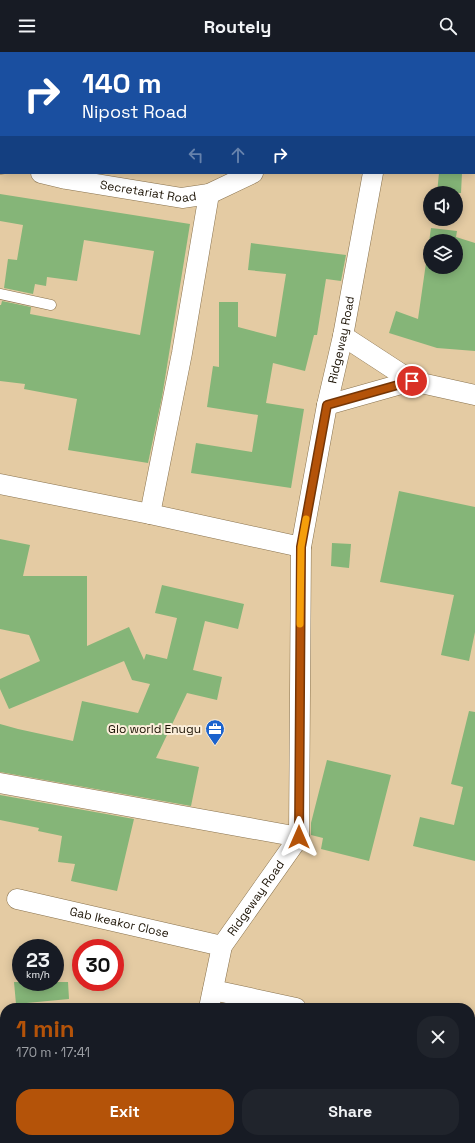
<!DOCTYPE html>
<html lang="en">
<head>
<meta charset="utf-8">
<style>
  :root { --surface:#171b24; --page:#20242c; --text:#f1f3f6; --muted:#9ea1a6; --accent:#b45309 }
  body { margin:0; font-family:"Space Grotesk",sans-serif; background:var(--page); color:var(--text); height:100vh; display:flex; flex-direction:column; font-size:15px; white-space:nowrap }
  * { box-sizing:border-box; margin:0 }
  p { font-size:13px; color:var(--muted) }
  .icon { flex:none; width:22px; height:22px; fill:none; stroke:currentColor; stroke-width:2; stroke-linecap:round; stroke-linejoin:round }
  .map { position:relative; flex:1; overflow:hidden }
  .sheet { position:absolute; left:0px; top:951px; width:475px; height:140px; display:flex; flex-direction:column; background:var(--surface); border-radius:16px 16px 0 0; box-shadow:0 2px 10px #0003 }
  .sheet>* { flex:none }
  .banner { position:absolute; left:0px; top:0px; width:475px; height:122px; box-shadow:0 2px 10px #0003; background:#1a4fa0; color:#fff; overflow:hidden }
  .tools { position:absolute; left:423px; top:134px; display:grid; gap:8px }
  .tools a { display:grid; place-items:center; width:40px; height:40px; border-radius:50%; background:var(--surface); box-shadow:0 2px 10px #0003; font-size:20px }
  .speed { position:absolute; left:12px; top:887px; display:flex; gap:8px; font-size:20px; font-weight:700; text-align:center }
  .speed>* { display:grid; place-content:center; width:52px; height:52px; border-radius:50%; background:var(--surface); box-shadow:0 2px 10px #0003; line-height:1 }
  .speed small { font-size:10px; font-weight:400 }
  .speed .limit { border:6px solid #d22; background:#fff; color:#111 }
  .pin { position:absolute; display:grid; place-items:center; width:34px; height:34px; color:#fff; margin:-17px; border:2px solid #fff; border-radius:50%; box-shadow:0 1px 4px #0007 }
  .me { position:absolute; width:44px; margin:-22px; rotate:0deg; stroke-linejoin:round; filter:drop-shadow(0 0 3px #0008) }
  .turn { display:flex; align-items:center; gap:14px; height:84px; padding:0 16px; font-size:18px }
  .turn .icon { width:52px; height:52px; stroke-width:2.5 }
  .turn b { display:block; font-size:28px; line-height:34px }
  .lanes { display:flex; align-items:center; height:38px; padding:0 16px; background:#0003; justify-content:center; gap:20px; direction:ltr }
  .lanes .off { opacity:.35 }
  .round { display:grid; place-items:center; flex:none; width:42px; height:42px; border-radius:16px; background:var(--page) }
  .headline { display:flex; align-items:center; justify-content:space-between; height:68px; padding:0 16px }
  h1 { font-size:24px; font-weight:600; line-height:30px; color:var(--accent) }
  .button { display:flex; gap:8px; margin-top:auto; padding:8px 16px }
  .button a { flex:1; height:46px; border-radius:16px; background:var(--accent); color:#fff; font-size:16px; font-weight:600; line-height:46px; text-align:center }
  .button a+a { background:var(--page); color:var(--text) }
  header { display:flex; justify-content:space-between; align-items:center; height:52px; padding:0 16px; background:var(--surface); font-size:18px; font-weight:600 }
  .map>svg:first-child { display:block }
</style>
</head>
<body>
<header><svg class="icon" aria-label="menu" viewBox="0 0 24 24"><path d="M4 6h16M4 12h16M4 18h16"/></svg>Routely<svg class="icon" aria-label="search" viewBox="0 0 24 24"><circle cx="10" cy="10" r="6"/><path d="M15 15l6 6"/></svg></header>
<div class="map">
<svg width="475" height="1091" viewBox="0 0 475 1091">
  <rect width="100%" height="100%" fill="#e4cba3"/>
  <path fill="#85b578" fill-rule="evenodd" d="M439 121H462L461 141H437Z
    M0 142 190 172 162 345 148 411 68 398 77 347 24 337 25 332 0 329V253H1L2 249 31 255 30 262 140 283 154 199 84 188 77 229 47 225 46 234 35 232 33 242 4 236 8 207 17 208 23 173 0 169Z
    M431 176 457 179 456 185 475 191V299L437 296 389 281 396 259 418 267ZM430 189H456V215H430Z
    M251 191 346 203 341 229 326 227 317 283H314L305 319 273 311 266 351 304 357 291 436 191 421 196 391 252 400 258 363 207 355 213 314 219 315V250H238V275L276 285 286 222 248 218Z
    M399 439 475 455V580L469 609 441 603 454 543 380 530Z
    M0 487 30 493 23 524H87V594L129 575 144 608 146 602 167 607 177 566 155 561 162 533 244 552 238 577 205 569 193 618 222 625 217 648 187 641 156 706 199 715 191 754 0 720V672L18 677 73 689 82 649 138 661 150 632 132 628 124 609 9 657 0 637V627L40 609 29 583 0 577Z
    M332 491 351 492 349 516 331 514Z
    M469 659 475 660V809L413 794 420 765 454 773 463 735 451 732Z
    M327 708 391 723 369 809 321 797 323 786 311 783V771Z
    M0 743 134 767 117 839 71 829 75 812 58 810 62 784 38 779 39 776 0 768Z
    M14 930H68L69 947 16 952Z"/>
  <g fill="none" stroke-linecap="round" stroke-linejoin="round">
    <defs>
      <path id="service" d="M0 242 51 253"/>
      <g id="minor">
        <path d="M57 1V0"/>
        <path d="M398 1V0"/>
        <path d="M455 1 457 0"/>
        <path d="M0 112H1"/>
        <path id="s1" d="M41 121 66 127 182 146 209 142 253 121"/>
        <path d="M343 284 412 329 475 343"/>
        <path d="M327 353 412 329"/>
        <path d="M0 432 150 462 301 495"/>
        <path d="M150 462 182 301 209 142"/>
        <path d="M0 731 299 785"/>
        <path id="s2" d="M17 847 222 894"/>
        <path d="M213 938 296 956"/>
        <path id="s3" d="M209 956 222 894 299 785 301 495 327 353 343 284 373 121"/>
        <path d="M470 994 475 995"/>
        <path d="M178 1091 179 1086"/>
      </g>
    </defs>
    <use href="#service" stroke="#89724d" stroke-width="11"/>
    <use href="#minor" stroke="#89724d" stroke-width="21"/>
    <use href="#service" stroke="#fff" stroke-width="10"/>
    <use href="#minor" stroke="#fff" stroke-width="20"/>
  </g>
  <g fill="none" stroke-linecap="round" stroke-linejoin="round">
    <defs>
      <path id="route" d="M299 785 301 495 327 353 412 329"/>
    </defs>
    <use href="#route" stroke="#753606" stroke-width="10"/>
    <use href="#route" stroke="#b45309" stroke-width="7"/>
    <path stroke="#f59e0b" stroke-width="7" d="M300 572 301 495 306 467"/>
  </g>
  <defs>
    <symbol id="office-pin" viewBox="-11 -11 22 30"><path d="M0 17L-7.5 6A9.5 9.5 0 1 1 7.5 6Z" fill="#1a62cd" stroke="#fbeeda"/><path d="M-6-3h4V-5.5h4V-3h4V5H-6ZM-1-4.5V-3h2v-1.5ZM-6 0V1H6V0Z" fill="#fff"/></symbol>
  </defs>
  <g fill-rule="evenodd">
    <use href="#office-pin" x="204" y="666" width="22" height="30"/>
  </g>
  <g text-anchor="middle" stroke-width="4" stroke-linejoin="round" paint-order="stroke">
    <g font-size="12" fill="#1c1305" stroke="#fbeeda">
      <text dy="4" stroke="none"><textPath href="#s1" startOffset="109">Secretariat Road</textPath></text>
      <text dy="4" stroke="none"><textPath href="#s3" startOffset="698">Ridgeway Road</textPath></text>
      <text dy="4" stroke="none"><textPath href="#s3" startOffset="122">Ridgeway Road</textPath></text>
      <text dy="4" stroke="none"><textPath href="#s2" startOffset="105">Gab Ikeakor Close</textPath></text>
    </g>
    <g font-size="12" fill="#1c1305" stroke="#fbeeda" text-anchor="end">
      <text x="201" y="681">Glo world Enugu</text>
    </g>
  </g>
</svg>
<div class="tools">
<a><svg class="icon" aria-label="sound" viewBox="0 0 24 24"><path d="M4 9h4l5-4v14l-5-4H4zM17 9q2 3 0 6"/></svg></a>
<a><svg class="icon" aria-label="layers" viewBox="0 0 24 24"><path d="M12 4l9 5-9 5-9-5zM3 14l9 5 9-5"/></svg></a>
</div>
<div class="speed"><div>23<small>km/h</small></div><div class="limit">30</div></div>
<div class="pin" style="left:412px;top:329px;background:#d93025"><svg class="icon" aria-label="arrive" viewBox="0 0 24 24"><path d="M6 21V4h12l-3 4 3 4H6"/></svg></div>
<svg class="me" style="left:299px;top:785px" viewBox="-20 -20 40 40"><path d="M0-17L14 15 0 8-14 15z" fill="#b45309" stroke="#fff" stroke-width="4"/></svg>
<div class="banner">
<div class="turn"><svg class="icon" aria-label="right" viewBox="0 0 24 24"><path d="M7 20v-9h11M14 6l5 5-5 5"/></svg><div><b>140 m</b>Nipost Road</div></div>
<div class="lanes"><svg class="icon off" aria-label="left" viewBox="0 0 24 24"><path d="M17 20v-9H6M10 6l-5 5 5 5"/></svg><svg class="icon off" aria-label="ahead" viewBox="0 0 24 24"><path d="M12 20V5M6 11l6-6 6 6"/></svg><svg class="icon" aria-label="right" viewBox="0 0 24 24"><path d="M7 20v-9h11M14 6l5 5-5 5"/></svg></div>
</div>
<section class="sheet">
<div class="headline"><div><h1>1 min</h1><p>170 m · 17:41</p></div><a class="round"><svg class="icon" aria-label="close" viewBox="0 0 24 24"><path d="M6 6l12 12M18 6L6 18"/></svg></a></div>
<div class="button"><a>Exit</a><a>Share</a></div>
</section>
</div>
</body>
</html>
